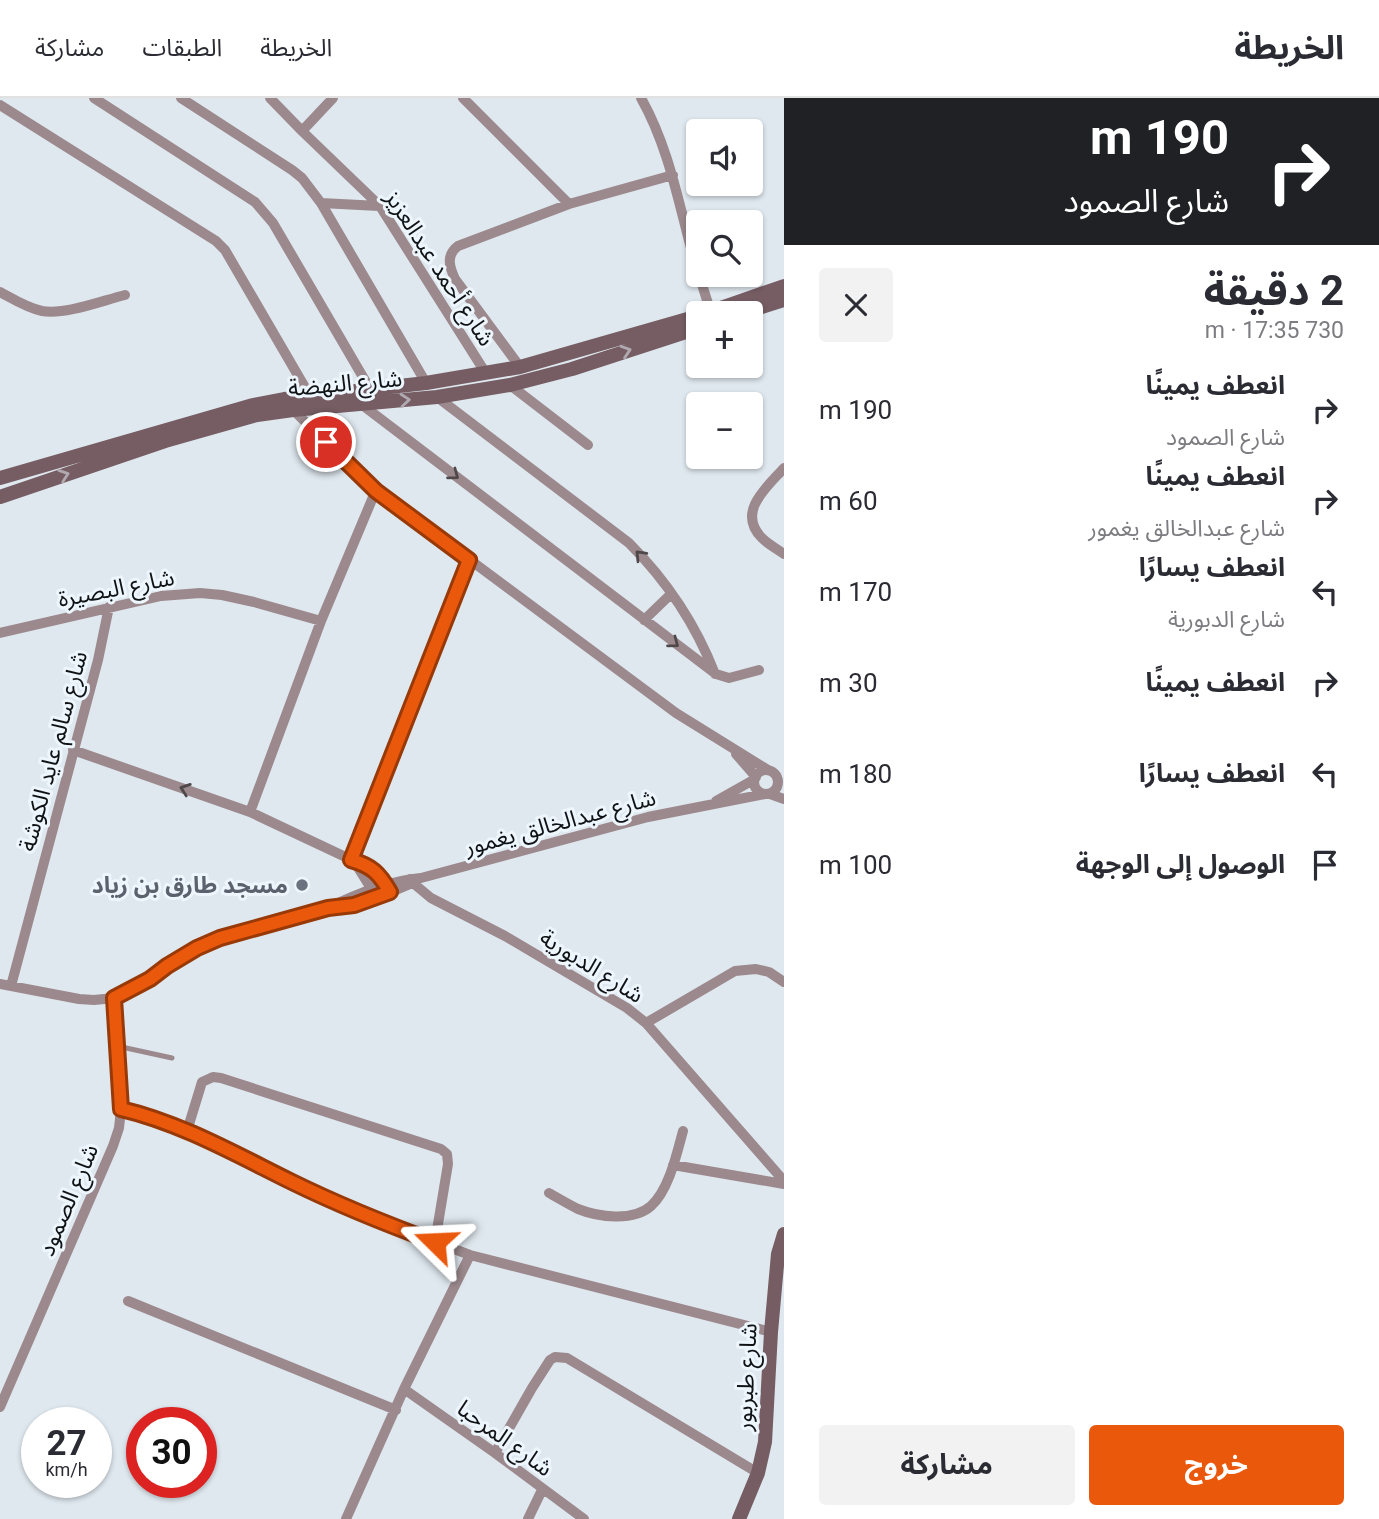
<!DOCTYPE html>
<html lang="ar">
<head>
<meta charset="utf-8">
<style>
  :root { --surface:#fff; --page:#f2f2f3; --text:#2b2b33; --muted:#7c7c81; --line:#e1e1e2; --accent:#ea580c }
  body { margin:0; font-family:Roboto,"Noto Sans Arabic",sans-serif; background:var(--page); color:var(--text); direction:rtl; height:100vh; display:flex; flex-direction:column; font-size:26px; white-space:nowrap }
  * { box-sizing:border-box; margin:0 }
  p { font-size:23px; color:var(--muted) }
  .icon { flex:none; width:38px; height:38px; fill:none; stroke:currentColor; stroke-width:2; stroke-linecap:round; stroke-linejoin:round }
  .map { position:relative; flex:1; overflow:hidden; direction:ltr }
  .sheet { display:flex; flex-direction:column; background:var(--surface); width:595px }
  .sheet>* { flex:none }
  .top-card { background:#202124; color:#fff; overflow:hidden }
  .fabs { position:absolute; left:686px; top:21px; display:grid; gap:14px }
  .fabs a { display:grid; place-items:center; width:77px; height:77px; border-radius:7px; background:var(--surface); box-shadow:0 2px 5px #0004; font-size:35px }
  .speed { position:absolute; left:21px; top:1309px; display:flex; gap:14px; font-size:35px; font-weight:700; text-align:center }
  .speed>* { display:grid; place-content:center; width:91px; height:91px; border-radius:50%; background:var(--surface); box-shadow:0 2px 5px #0004; line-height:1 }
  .speed small { font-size:18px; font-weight:400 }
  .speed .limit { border:10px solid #d22; background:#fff; color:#111 }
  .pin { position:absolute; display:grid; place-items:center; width:60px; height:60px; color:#fff; margin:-30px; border:4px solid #fff; border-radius:50%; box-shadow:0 2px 7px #0007 }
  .me { position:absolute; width:77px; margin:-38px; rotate:291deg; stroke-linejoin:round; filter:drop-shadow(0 0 5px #0008) }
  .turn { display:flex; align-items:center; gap:24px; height:147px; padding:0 35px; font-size:32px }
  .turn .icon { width:91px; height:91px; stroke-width:2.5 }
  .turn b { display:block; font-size:49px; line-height:60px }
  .round { display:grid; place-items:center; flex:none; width:74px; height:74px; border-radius:7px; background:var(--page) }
  .summary { display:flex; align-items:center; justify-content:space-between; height:119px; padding:0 35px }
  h1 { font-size:42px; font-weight:700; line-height:52px }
  .button { display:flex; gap:14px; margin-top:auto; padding:14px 35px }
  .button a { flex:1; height:80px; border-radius:7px; background:var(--accent); color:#fff; font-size:28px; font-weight:700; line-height:80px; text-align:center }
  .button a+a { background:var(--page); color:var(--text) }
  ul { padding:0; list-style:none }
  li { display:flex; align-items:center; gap:21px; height:91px; padding:0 35px }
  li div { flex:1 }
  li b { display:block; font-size:26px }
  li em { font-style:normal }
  header { display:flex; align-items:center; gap:42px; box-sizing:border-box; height:98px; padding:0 35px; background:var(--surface); border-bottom:2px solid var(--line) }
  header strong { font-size:33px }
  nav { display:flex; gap:38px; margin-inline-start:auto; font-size:24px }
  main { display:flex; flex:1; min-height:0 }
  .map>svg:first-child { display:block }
</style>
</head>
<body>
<header>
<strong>الخريطة</strong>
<nav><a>الخريطة</a><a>الطبقات</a><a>مشاركة</a></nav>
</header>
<main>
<section class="sheet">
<div class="top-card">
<div class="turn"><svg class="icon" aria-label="right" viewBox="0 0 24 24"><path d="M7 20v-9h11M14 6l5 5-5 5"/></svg><div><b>190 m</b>شارع الصمود</div></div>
</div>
<div class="summary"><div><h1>2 دقيقة</h1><p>730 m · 17:35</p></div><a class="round"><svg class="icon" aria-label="close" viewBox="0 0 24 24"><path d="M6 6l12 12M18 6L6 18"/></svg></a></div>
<ul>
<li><svg class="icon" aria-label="right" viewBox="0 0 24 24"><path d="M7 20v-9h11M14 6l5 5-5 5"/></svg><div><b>انعطف يمينًا</b><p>شارع الصمود</p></div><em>190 m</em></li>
<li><svg class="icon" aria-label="right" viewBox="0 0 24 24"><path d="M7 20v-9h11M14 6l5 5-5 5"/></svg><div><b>انعطف يمينًا</b><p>شارع عبدالخالق يغمور</p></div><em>60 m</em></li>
<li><svg class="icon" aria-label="left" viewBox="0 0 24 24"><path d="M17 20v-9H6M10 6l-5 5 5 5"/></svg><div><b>انعطف يسارًا</b><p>شارع الدبورية</p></div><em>170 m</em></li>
<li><svg class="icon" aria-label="right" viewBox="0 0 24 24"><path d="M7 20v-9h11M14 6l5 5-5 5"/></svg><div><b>انعطف يمينًا</b></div><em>30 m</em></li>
<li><svg class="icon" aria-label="left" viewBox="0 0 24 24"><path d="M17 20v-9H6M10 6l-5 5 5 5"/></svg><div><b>انعطف يسارًا</b></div><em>180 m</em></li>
<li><svg class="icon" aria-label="arrive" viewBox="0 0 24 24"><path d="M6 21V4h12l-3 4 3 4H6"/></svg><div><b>الوصول إلى الوجهة</b></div><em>100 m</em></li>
</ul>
<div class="button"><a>خروج</a><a>مشاركة</a></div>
</section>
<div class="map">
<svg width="784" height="1421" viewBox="0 0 784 1421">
  <rect width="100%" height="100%" fill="#dfe8ef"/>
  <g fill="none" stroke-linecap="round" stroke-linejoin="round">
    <path stroke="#9b898d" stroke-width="5" d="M117 948 172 960"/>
    <path stroke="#9b898d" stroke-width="10" d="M94 0 255 104 273 125 370 291
      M181 0 292 72 302 80 321 105 426 285
      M270 0 302 33 380 108 485 274
      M463 0 569 106
      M641 0C672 55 680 116 698 175
      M0 7 216 143 225 152 310 298
      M302 33 333 0
      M321 105 379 108
      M699 177 711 215
      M0 194C13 201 27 210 42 213 66 217 101 203 125 197
      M520 269 455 181C449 168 446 157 458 148L569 106 673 77
      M510 287 588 347
      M437 299 629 445C666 482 696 527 715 576
      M361 306 716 576 729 580 759 572
      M293 312 376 392 676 615 768 672
      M784 370C767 389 736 414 762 440 768 446 777 451 784 456
      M644 522 671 496
      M0 535 161 498 200 495 222 497 254 504 321 523
      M73 652 250 714 354 763C371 766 379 777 388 791
      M736 656 756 679
      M754 684a12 12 0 1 1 24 0a12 12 0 1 1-24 0Z
      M770 696 784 701
      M716 703 755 681
      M250 714 321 523 376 392
      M351 762 469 462
      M354 763 374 795
      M410 781 413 785 431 800 505 838 627 910 646 925 784 1083
      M328 810C358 795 388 783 421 780L648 719 765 696
      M0 886 79 901 94 902 114 900 150 881 167 868 197 850 220 840 328 810 354 807 377 800 415 784
      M11 888 98 562 109 509
      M646 925 735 873 756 871 769 874 784 884
      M121 1011 139 1015 187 1033 315 1095 366 1118 470 1157 771 1234
      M187 1033 202 984 213 979 221 980 441 1051 447 1056 448 1066 435 1144
      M673 1067 784 1086
      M549 1095C558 1100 568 1106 578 1111 598 1119 633 1124 651 1108 669 1092 677 1055 683 1033
      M128 1203 396 1312
      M404 1291 495 1355 584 1421
      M0 1309 113 1048 119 1030 121 1011 114 900
      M495 1355 532 1290 550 1262 555 1259 567 1260 758 1375
      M346 1421 404 1291 470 1157
      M528 1421 542 1392"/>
    <path stroke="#755d63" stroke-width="14" d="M706 215 784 188
      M743 215 784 202
      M0 380 253 307 284 301 426 285 520 269 698 218
      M0 399 165 343 257 317 293 312 437 299 510 287 572 271 698 230
      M739 1421 758 1375 765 1344 771 1234 778 1156 784 1136"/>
  </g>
  <defs><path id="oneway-chevron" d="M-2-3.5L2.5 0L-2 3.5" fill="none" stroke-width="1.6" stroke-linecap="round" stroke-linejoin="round" transform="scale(1.75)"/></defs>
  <g stroke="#b1a9b0">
    <use href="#oneway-chevron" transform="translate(626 253) rotate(-18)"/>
    <use href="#oneway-chevron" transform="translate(405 302) rotate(-5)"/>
    <use href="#oneway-chevron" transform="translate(64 377) rotate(-19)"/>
  </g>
  <g stroke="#4f484b">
    <use href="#oneway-chevron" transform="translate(454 377) rotate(37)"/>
    <use href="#oneway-chevron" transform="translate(640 457) rotate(-134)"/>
    <use href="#oneway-chevron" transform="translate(674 545) rotate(37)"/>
    <use href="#oneway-chevron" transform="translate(185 691) rotate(-161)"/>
  </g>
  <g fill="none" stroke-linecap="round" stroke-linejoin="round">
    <defs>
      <path id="route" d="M326 344 376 393 469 462 351 762C372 768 379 775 390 794L354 807 328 810 220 840 197 850 167 868 150 881 114 900 121 1011C181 1025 237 1057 292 1084 339 1107 386 1126 435 1144"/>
    </defs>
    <use href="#route" stroke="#983908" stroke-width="18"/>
    <use href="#route" stroke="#ea580c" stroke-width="12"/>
  </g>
  <circle fill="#6b7280" stroke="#edf5fd" stroke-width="2.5" cx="302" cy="787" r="7"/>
  <g text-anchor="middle" stroke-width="6" stroke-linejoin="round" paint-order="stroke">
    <g font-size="23" fill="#101315" stroke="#edf5fd">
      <text transform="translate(440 170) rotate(57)" y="8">شارع أحمد عبدالعزيز</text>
      <text transform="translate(345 285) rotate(-5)" y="8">شارع النهضة</text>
      <text transform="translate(116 490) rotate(-11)" y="8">شارع البصيرة</text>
      <text transform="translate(53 653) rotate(-75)" y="8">شارع سالم عايد الكوشة</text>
      <text transform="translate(560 724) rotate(-15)" y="8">شارع عبدالخالق يغمور</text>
      <text transform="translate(592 868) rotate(32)" y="8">شارع الدبورية</text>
      <text transform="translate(68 1102) rotate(-67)" y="8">شارع الصمود</text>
      <text transform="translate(746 1279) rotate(-87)" y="8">شارع طبربور</text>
      <text transform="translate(505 1340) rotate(36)" y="8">شارع المرحبا</text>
    </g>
    <g font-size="23" font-weight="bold" fill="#5b616d" stroke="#edf5fd" text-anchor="end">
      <text x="288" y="795">مسجد طارق بن زياد</text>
    </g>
  </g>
</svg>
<div class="fabs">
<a><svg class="icon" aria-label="sound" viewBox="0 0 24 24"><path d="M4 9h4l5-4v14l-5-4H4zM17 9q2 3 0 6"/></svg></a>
<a><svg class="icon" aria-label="search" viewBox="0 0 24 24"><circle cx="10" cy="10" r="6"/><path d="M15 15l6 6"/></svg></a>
<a>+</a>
<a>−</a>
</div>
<div class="speed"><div>27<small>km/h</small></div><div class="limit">30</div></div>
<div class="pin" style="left:326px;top:344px;background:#d93025"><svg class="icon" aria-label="arrive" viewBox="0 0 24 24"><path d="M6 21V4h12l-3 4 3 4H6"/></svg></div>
<svg class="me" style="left:435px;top:1144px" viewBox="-20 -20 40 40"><path d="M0-17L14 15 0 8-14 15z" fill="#ea580c" stroke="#fff" stroke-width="4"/></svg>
</div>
</main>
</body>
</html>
